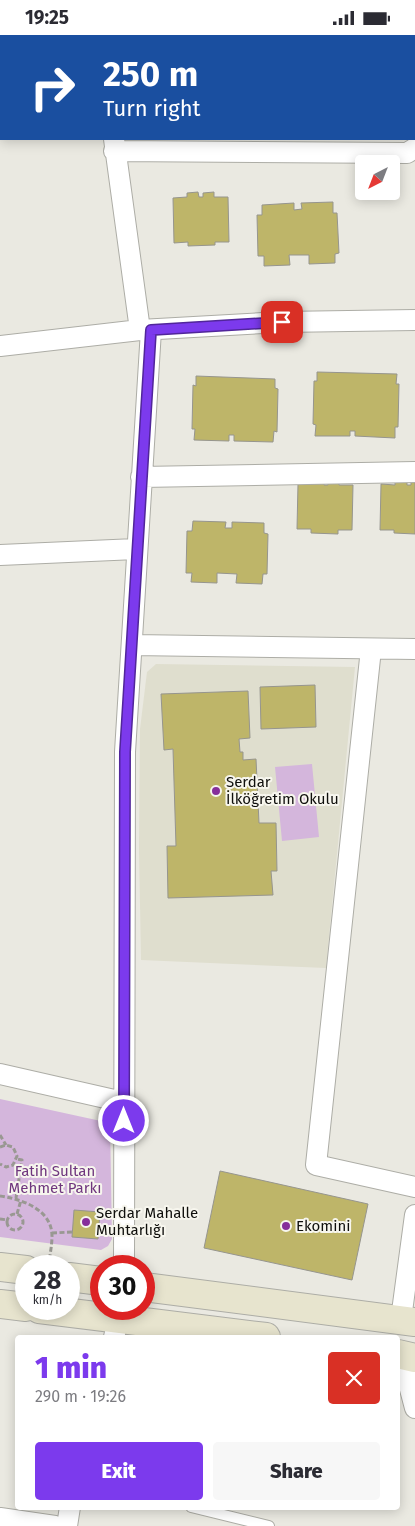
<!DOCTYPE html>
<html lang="en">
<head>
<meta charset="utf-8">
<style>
  :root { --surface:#fff; --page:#f7f7f7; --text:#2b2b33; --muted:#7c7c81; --accent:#7c3aed }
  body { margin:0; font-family:"Fira Sans",sans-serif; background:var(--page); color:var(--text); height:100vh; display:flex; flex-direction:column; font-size:19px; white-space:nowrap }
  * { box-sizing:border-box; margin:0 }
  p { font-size:16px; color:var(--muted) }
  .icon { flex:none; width:28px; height:28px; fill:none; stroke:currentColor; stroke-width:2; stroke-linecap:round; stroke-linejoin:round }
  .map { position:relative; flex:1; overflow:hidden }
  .details { position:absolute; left:15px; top:1300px; width:385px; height:175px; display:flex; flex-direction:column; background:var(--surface); border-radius:5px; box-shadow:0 2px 12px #0003 }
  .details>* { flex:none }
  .guide { position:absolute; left:0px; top:0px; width:415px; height:105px; box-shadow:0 2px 12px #0003; background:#1a4fa0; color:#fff; overflow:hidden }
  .needle { width:32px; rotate:222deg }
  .buttons { position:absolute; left:355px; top:120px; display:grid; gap:10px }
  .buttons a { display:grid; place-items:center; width:45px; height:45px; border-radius:5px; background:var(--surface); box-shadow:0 2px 12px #0003; font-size:25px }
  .speed { position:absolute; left:15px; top:1220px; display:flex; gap:10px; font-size:25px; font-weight:700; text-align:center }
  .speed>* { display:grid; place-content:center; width:65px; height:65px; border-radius:50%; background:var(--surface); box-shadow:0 2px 12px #0003; line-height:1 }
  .speed small { font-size:12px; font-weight:400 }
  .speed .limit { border:8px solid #d22; background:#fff; color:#111 }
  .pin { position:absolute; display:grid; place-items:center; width:42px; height:42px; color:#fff; margin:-21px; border-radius:10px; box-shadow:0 2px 8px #0006 }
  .me { position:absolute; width:55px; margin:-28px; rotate:0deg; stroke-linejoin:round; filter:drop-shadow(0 0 4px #0008) }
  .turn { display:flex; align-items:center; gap:18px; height:105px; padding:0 20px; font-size:22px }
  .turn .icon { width:65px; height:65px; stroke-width:2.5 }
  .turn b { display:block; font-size:35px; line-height:42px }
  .round { display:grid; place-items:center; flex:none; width:52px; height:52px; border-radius:5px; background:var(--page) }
  .head { display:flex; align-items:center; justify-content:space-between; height:85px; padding:0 20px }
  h1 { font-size:30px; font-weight:800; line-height:38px; color:var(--accent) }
  .button { display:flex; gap:10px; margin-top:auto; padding:10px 20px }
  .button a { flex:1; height:58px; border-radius:5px; background:var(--accent); color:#fff; font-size:20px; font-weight:800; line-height:58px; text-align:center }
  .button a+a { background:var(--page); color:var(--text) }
  .status { display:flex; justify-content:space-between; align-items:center; height:35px; padding:0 25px; background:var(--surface); direction:ltr }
  .status svg { height:14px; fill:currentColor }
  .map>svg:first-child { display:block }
</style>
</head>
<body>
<div class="status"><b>19:25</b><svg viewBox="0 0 49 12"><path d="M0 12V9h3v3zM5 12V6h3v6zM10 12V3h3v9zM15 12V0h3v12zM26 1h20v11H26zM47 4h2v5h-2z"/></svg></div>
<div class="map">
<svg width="415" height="1491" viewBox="0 0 415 1491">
  <rect width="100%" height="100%" fill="#eae9e1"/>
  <path fill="#dfdece" d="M156 629 355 632 326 933 141 925 139 814 140 694 147 637Z"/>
  <path fill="#d4b6dc" d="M312 729 319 802 282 806 275 732Z
    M0 1064 110 1088 112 1204 108 1211 101 1215 0 1202Z"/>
  <path fill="#beb569" stroke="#96958e" d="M0 0H49V1H1L0 23Z
    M277 0H323V1H277Z
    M415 29V75H414V30Z
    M198 157 199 162H203V158L214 157V162H228L229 207H215V210L188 211V207L174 208 173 163 187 162V158Z
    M333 167V178H337L339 218 335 219V228L309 229V220H289L290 230 264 231V221H258L257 180H262V170L294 168V175L302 174 301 168Z
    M317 337 397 339 396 349H399L398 392H395V403L355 401V396H350V401H315L316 390 313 389 314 346H317Z
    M196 341 275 344V353L278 354 277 397 274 396 273 407 234 406V400H229V406L194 405 195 394H192L193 350 196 351Z
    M312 445H324V450H328V445H339V450H353L352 495H338V499L311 498V494H297L298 449H312Z
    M395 445 407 446V450H411V446H415V499L394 498V495H380L381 449 395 450Z
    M193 486 226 487 225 493H232V487L264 488V498L268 499 267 539H263L262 549 236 548 237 539 217 538V548L191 547 192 538H186L187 496H192Z
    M315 650 316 692 261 694 260 652Z
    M248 656 250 703 239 704 240 717H243V725L256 724 259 788H276L277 836H271L273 860 168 863 167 811H176L173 714 164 715 161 659Z
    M220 1136 368 1169 352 1245 204 1213Z
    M74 1175 100 1177 98 1204 72 1202Z"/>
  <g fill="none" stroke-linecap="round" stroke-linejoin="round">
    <defs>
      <path id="service" d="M191 1472 269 1491"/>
      <path id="minor" d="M0 65H1
        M114 104 140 295
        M114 116 407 118 415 113
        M0 311 140 295 282 287 415 285
        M141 442 415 437
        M0 520 136 514
        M132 610 415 614
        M371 614 316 1130 415 1152
        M0 1039 123 1067
        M124 1231 125 717 151 295
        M401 1284 415 1180
        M114 1302 121 1274
        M401 1320 415 1373
        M0 1483 55 1491
        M67 1491 70 1472"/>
      <path id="secondary" d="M0 1232 26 1235
        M69 1242 101 1246
        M144 1252 415 1287
        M0 1269 26 1272
        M39 1274 266 1302
        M398 1319 415 1323"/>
    </defs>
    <use href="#service" stroke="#adada6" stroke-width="12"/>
    <use href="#minor" stroke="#adada6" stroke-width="22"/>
    <use href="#secondary" stroke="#adada6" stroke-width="30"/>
    <path stroke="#999892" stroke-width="3" stroke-dasharray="5 2.5" stroke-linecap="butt" d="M0 1100 6 1110
      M0 1112 6 1110 13 1112 17 1121 13 1130 6 1132 0 1129
      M0 1161C21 1164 52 1174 52 1201 52 1210 50 1219 49 1228
      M16 1163 22 1125 17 1124
      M17 1179 21 1165
      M7 1187a8 8 0 1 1 16 0a8 8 0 1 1-16 0Z
      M0 1184 8 1185
      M52 1198 72 1197"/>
    <use href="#service" stroke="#fff" stroke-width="10"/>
    <use href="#minor" stroke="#fff" stroke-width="20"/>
    <use href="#secondary" stroke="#e7e4ce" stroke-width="28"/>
  </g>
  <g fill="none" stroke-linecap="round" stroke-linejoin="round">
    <defs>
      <path id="route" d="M124 1086 125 717 151 295 282 287"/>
    </defs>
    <use href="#route" stroke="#51269a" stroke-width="12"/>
    <use href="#route" stroke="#7c3aed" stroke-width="9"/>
  </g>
  <g fill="#862e9b" stroke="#f7f6ee" stroke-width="2">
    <circle cx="216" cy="756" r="5"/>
    <circle cx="86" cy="1187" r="5"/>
    <circle cx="286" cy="1191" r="5"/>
  </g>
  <g text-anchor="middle" stroke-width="4" stroke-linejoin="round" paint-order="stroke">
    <g font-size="15" fill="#0f0f0c" stroke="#f7f6ee" text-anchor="start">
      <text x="226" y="752">Serdar<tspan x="226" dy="17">İlköğretim Okulu</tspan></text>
      <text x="96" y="1183">Serdar Mahalle<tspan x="96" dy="17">Muhtarlığı</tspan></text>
      <text x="296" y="1196">Ekomini</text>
    </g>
    <g font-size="15" fill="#6f367e" stroke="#f7f6ee">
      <text x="55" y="1141">Fatih Sultan<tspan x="55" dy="17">Mehmet Parkı</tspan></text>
    </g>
  </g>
</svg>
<div class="buttons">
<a><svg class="needle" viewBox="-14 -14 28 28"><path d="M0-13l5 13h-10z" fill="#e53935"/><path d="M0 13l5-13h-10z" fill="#7c7c81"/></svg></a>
</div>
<div class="speed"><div>28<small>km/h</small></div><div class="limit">30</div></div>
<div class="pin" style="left:282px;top:287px;background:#d93025"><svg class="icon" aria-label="arrive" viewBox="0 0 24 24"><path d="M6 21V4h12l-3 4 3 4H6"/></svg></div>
<svg class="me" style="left:124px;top:1086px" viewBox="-20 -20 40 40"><circle r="17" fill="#7c3aed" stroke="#fff" stroke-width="3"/><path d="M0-11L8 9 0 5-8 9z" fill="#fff"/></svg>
<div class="guide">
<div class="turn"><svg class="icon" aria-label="right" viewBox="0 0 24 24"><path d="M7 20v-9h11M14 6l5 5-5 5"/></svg><div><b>250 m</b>Turn right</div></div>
</div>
<section class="details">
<div class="head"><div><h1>1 min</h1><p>290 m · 19:26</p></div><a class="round" style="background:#d93025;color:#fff"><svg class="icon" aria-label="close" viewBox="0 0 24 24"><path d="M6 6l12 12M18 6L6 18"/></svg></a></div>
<div class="button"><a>Exit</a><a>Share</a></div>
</section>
</div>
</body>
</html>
